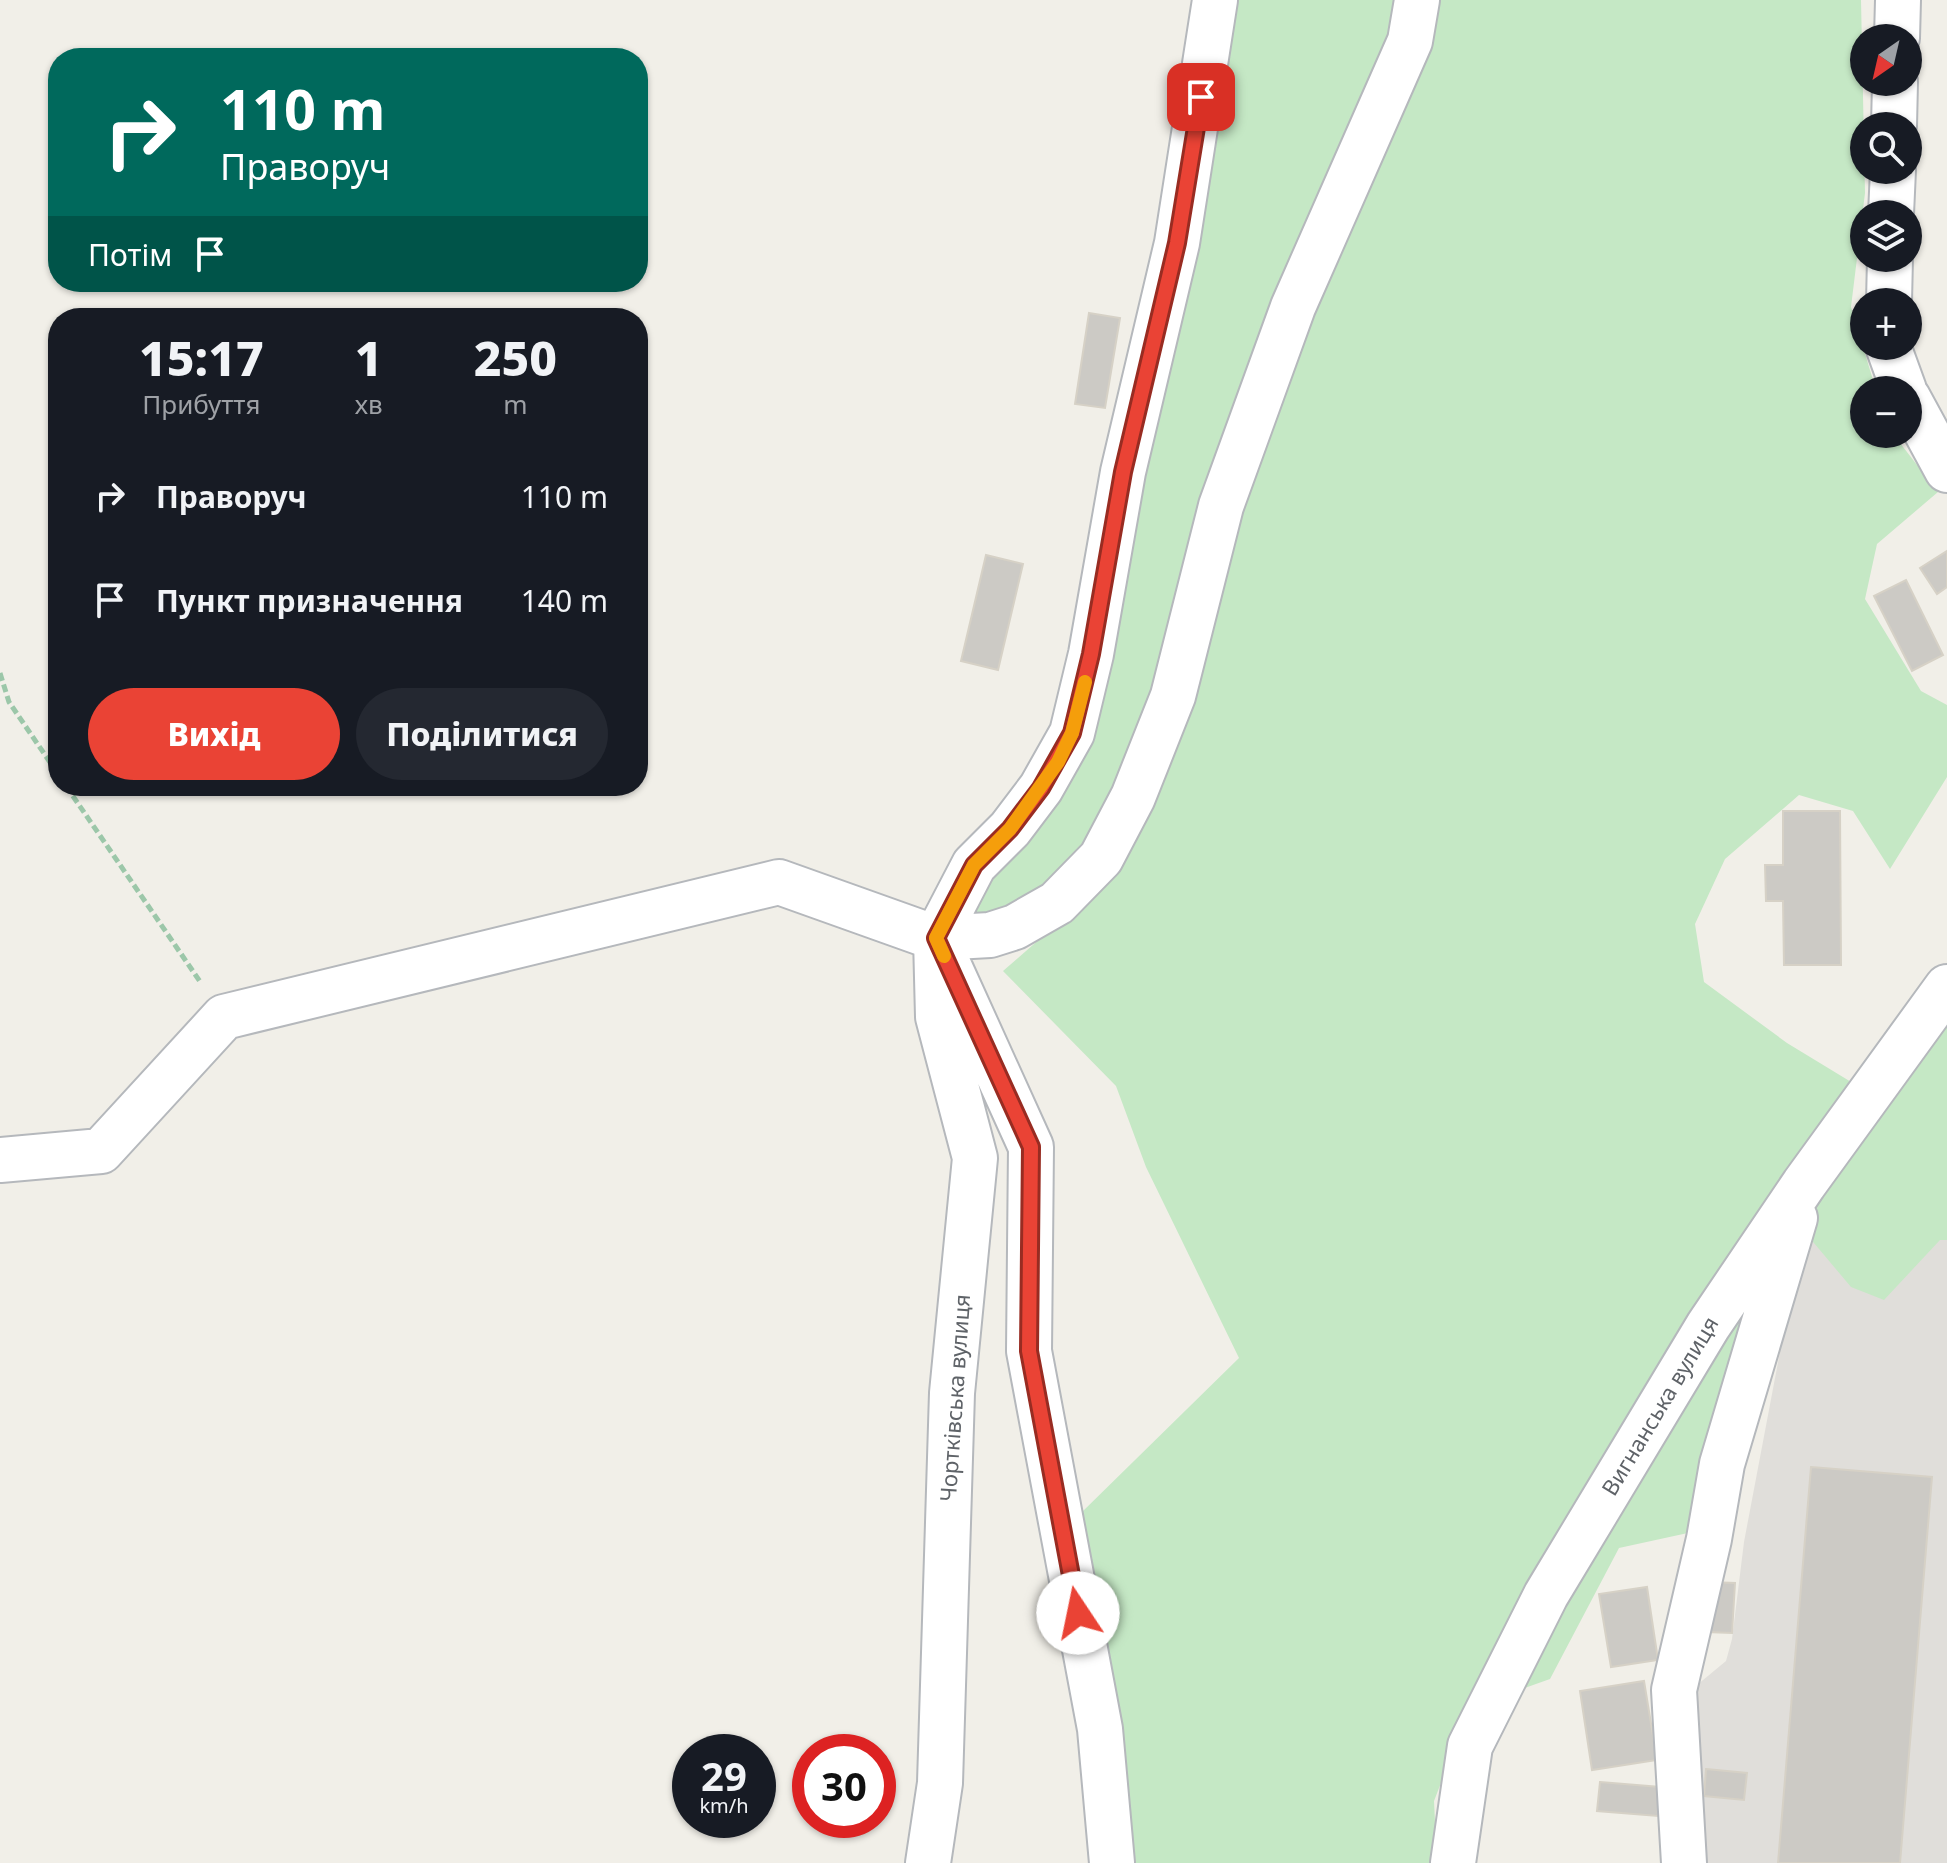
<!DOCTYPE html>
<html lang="uk">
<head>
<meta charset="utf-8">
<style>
  :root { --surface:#171b24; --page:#242831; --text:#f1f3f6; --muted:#9ea1a6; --accent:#ea4335 }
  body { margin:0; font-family:"Noto Sans",sans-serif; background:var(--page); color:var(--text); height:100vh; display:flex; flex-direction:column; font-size:30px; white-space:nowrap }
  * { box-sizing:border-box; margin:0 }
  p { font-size:26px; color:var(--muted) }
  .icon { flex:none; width:44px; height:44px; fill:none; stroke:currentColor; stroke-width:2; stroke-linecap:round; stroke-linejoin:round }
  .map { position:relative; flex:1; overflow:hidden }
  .drawer { position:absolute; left:48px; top:308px; width:600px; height:488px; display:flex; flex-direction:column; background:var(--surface); border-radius:32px; box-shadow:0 2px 6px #0004 }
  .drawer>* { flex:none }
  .guide { position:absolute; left:48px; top:48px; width:600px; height:244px; border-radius:32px; box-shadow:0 2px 6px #0004; background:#00695c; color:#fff; overflow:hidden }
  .needle { width:52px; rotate:214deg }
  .controls { position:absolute; left:1850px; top:24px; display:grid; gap:16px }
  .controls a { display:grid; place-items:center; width:72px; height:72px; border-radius:50%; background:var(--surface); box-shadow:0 2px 6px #0004; font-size:40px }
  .speed { position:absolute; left:672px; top:1734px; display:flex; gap:16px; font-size:40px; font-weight:700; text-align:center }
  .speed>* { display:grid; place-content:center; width:104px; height:104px; border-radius:50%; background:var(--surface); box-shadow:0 2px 6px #0004; line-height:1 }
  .speed small { font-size:20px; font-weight:400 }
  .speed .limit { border:12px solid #d22; background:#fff; color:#111 }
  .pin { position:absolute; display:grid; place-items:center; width:68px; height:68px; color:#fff; margin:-34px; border-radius:16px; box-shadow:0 4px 12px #0006 }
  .me { position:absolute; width:88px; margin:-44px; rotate:349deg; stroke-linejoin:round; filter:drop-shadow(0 0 6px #0008) }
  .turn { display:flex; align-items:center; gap:28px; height:168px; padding:0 40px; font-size:36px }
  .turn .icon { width:104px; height:104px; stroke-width:2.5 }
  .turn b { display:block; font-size:56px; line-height:68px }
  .then { display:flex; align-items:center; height:76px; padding:0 40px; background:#0003; gap:16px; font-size:30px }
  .eta { display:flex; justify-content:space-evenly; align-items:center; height:136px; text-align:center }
  .eta b { font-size:48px; font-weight:800; line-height:56px }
  .button { display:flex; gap:16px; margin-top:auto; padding:16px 40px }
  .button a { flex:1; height:92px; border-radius:48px; background:var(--accent); color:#fff; font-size:32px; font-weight:800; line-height:92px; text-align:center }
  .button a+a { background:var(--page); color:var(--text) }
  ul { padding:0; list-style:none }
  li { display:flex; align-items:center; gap:24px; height:104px; padding:0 40px }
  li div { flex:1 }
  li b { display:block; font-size:30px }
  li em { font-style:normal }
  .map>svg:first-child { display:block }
</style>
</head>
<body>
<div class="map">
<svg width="1947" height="1863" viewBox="0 0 1947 1863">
  <rect width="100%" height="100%" fill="#f1efe8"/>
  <path fill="#e0deda" d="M1803 1230 1947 1240V1863H1698L1691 1690 1726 1661 1732 1639 1744 1542Z"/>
  <path fill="#c5e8c5" d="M1229 0H1407L1150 721 1079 855 1030 906 973 921 963 896 1072 750Z
    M1434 0H1861L1865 193 1851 307 1876 390H1864V434H1893L1938 492 1877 544 1865 599 1921 691 1947 705V777L1890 869 1853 811 1799 795 1725 859 1695 924 1704 982 1787 1043 1861 1088 1790 1183 1697 1531 1619 1548 1550 1679 1482 1703 1454 1749 1434 1801 1437 1863H1129L1125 1794 1082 1512 1239 1358 1146 1167 1116 1086 1003 971 1106 881 1249 458 1368 165 1418 77Z
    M1947 1012V1240H1940L1884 1300 1851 1287 1803 1230 1806 1213Z"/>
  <path fill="#cccac5" stroke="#d6d1c6" stroke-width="2" d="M1089 313 1120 318 1105 408 1075 404Z
    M1947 551V587L1937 594 1920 568Z
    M986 555 1023 564 998 670 961 661Z
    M1906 580 1943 655 1912 671 1874 596Z
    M1783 811H1840L1841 965H1784L1783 901H1766L1765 865H1783Z
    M1811 1467 1932 1477 1900 1863H1778Z
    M1709 1582 1735 1583 1732 1633 1706 1632Z
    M1647 1587 1658 1660 1611 1667 1599 1594Z
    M1644 1681 1657 1760 1592 1770 1580 1691Z
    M1706 1769 1747 1773 1744 1800 1704 1796Z
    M1600 1782 1660 1787 1658 1816 1597 1811Z"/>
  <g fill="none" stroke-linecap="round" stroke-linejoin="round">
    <defs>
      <path id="street" d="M1897 38 1898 0
        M1894 126 1895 82
        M1891 214 1893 170
        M1889 302 1890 258
        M1888 346 1904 390
        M1908 398 1947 470
        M944 955 1031 1147 1029 1351 1100 1729 1112 1863
        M0 1160 101 1151 224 1017 779 882 936 938 990 935 1015 927 1057 903 1101 858 1133 797 1173 696 1221 506 1293 307 1410 41 1417 0
        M928 1863 940 1783 952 1393 975 1158 938 1017 936 938 974 865 1010 829 1041 788 1072 733 1091 654 1123 472 1177 243 1215 0
        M1453 1863 1470 1746 1546 1595 1708 1326 1804 1184 1947 987
        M1684 1863 1674 1690 1709 1539 1722 1464 1795 1218"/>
    </defs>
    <use href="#street" stroke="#b5b8bc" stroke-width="48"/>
    <path stroke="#9cc7a9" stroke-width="5" stroke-dasharray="8 4" stroke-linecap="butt" d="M0 673 9 702 58 774
      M66 786 201 983"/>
    <use href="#street" stroke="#fff" stroke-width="44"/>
  </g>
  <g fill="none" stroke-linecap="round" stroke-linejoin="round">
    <defs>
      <path id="route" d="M1078 1613 1029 1351 1031 1147 936 938 974 865 1010 829 1041 788 1072 733 1091 654 1123 472 1177 243 1201 97"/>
    </defs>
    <use href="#route" stroke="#982c22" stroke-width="20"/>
    <use href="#route" stroke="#ea4335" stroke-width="14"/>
    <path stroke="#f59e0b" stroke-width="14" d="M944 956 936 938 974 865 1010 829 1058 762 1072 733 1085 682"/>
  </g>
  <g text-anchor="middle" stroke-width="6" stroke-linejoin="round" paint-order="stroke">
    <g font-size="22" fill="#5f6368" stroke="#fff">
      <text transform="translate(955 1398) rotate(-86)" y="8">Чортківська вулиця</text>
      <text transform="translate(1660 1406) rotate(-59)" y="8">Вигнанська вулиця</text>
    </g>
  </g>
</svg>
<div class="controls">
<a><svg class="needle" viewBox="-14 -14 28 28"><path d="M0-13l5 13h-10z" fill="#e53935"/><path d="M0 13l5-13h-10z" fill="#9ea1a6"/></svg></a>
<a><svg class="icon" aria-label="search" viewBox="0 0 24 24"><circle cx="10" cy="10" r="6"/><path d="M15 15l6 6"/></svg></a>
<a><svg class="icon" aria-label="layers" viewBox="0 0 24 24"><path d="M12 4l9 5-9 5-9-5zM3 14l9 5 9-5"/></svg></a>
<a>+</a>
<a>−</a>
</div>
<div class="speed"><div>29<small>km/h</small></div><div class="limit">30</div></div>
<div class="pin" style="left:1201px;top:97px;background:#d93025"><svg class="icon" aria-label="arrive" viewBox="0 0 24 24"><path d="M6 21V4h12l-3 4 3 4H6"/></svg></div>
<svg class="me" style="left:1078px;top:1613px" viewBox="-20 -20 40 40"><circle r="19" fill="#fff"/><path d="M0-13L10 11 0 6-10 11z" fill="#ea4335"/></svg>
<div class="guide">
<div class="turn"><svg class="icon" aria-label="right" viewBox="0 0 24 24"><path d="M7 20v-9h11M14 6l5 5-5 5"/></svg><div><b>110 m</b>Праворуч</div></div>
<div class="then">Потім<svg class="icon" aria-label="arrive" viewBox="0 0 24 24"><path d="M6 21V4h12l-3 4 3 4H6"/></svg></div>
</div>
<section class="drawer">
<div class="eta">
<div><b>15:17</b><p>Прибуття</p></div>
<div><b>1</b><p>хв</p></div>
<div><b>250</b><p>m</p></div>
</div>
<ul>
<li><svg class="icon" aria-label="right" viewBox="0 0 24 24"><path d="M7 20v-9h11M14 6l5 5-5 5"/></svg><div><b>Праворуч</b></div><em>110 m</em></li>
<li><svg class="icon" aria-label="arrive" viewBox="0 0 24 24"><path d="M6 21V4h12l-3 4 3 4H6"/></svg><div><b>Пункт призначення</b></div><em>140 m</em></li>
</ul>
<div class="button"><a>Вихід</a><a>Поділитися</a></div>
</section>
</div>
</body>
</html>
